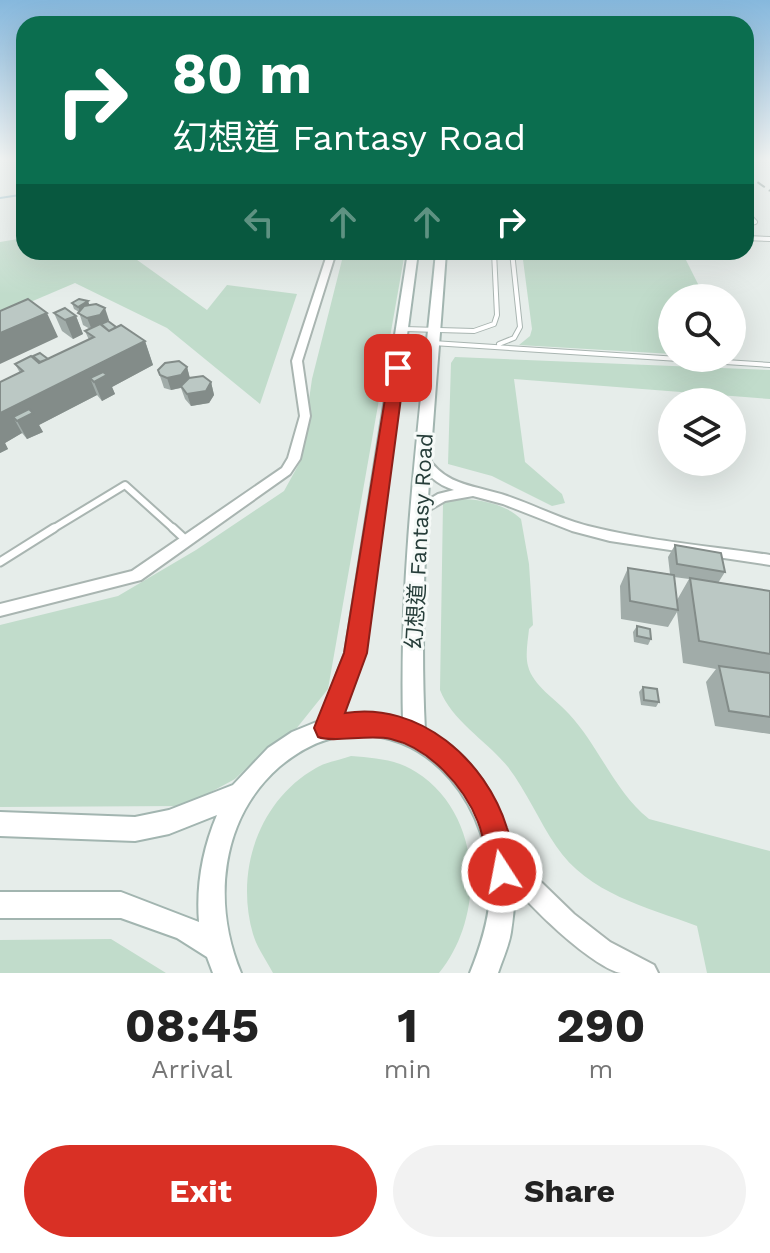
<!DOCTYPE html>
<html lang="en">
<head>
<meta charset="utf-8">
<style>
  :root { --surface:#fff; --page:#f2f2f2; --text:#222; --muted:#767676; --accent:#d93025 }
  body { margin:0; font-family:"Work Sans","Noto Sans TC",sans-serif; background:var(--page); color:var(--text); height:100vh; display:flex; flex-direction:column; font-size:30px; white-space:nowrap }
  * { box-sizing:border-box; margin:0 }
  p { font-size:26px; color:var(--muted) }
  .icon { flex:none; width:44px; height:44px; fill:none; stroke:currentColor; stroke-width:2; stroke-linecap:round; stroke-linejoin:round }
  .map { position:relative; height:973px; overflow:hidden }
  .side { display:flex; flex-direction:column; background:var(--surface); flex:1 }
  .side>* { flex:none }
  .guide { position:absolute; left:16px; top:16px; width:738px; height:244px; border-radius:24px; box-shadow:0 8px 32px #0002; background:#0b6e4f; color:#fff; overflow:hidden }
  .tools { position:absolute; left:658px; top:284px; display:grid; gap:16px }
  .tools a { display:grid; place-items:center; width:88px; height:88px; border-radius:50%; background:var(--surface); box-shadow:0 8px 32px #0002; font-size:40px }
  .pin { position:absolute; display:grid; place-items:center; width:68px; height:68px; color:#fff; margin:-34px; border-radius:16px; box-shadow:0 4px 12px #0006 }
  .me { position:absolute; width:88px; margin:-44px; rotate:349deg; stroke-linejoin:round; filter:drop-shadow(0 0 6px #0008) }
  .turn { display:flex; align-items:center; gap:28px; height:168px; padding:0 24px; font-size:36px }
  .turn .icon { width:104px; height:104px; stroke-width:2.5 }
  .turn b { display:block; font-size:56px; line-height:68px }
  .lanes { display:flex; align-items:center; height:76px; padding:0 24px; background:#0003; justify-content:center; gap:40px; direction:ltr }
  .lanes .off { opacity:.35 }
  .eta { display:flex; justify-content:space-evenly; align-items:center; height:136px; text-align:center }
  .eta b { font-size:48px; font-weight:700; line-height:56px }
  .primary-button { display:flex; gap:16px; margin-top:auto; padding:16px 24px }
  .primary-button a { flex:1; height:92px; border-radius:48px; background:var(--accent); color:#fff; font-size:32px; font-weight:700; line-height:92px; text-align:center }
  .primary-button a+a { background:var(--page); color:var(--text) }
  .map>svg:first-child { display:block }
</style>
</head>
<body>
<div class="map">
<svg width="770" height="973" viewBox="0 0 770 973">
  <rect width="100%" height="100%" fill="#e6edea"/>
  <path fill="#c1dccb" d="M24 238V252H126L207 310 227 285 297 294 260 404 167 328 75 283 0 315V242Z
    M344 252H405L328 689 288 739 258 757 235 779 185 806 0 807V625L118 596 196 550 284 491 300 462 312 379Z
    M522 252H682L705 298H672V354L519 345 530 336 532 329Z
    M455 357 770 370V399L514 379 525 462 562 494 565 503 552 506 492 476 448 464 451 363Z
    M459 499C479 499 506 504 521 519L529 564 533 625 529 629C528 640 525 655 528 666 533 686 556 699 569 714 599 746 614 791 649 819L770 851V973H707L697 926C647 907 588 894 556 846 539 821 527 792 508 767 487 741 452 721 440 690L443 503Z
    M351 756C374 758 396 759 416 772 483 814 486 916 439 973H273C267 961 257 948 253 934 235 872 258 801 316 768 326 762 340 760 351 756Z
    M111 939 166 973H0V940Z"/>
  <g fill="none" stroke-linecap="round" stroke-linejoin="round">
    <path stroke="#94becc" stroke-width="2" d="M0 198 20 195"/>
    <defs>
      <path id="service-far2" d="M746 212 755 222 746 224
        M746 238 770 239
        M404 329 474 331 494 324 497 315 494 252
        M402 341 770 365
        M499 344 514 338 520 327 512 252"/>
      <path id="service-far1" d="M51 530 125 485 175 530"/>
      <path id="service" d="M173 528 187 541
        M0 562 54 528"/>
      <path id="minor" d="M328 252H336L302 361 310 416 300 459 290 474 141 580 0 616V604L132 571 282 468 288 458 300 416 292 361Z
        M423 455 427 456C446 487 476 485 507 496 534 505 560 519 588 526 647 541 709 546 770 555V565L610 541 572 531 503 504 473 496 445 501 421 515H413L411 512 413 509 438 494 454 490C436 484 427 475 417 459Z"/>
      <path id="tertiary" d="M501 842 509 845 541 882 574 914 610 942 654 965 658 973C646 973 632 973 621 973 589 967 503 883 490 853L493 845Z"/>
      <path id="secondary" d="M408 252H418L365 653 342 715 369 714 403 722C399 564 421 408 436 252H446C435 412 417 570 425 731 433 736 444 740 451 746 505 790 522 867 511 932 509 946 502 960 498 973H470C480 948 488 924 490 897 495 812 430 720 338 737 315 741 296 753 279 767 220 819 212 903 241 973H213L207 957 177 938 121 918H0V892H121L199 922C196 885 203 848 217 815L169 834 135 841 0 836V812L135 817 169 810 233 785 268 748 292 732 319 721 345 653Z"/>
    </defs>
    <use href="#service-far2" stroke="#a9b5b1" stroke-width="6"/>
    <use href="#service-far1" stroke="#a9b5b1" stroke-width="10"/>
    <use href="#service" stroke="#a9b5b1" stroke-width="11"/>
    <use href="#minor" stroke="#a9b5b1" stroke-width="4"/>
    <use href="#tertiary" stroke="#a9b5b1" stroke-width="4"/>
    <use href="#secondary" stroke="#a2b5b0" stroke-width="4"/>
    <use href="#service-far2" stroke="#fff" stroke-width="4"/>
    <use href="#service-far1" stroke="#fff" stroke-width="6"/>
    <use href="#service" stroke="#fff" stroke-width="7"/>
    <use href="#minor" fill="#fff" fill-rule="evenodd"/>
    <use href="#tertiary" fill="#fff" fill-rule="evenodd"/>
    <use href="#secondary" fill="#fff" fill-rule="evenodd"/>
    <path stroke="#617974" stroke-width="2" stroke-dasharray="9 5" stroke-linecap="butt" d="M746 174 770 191"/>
  </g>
  <path fill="#a1aca9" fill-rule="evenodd" d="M88 301 89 305 109 320 108 322 116 327 145 341 153 365 112 387 115 394 102 401 97 395 39 425 43 432 27 439 22 433 5 443 8 449 0 453V382L20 373 15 364 48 359 89 340 85 331 90 329 83 325 79 312 74 309 72 303Z
    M54 313 76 316 83 334 73 339 62 331Z
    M187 367 190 378 211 382 214 395 209 403 191 406 185 399 181 388 171 390 164 388 158 370Z
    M675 545 725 572 718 583 770 591V734L715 726 706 682 716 669 683 663 677 612 668 627 621 619 620 586 628 568 670 574 668 557ZM674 577 689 579 677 600Z
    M637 626 651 639 648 645 634 642 633 632Z
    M643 687 659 702 656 707 641 705 639 692Z"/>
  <path fill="#838c89" d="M88 301 90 307 81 313 78 307Z
    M105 308 109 320 105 327 92 330 87 318Z
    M47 313 58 337 0 364V333Z
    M76 316 83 334 73 339 65 320Z
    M145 341 153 365 112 387 115 394 102 401 94 382 90 378 97 395 39 425 43 432 27 439 17 421 13 417 22 433 5 443 8 449 0 453V413Z
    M187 367 190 379 184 387 171 390 167 378Z
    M211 382 214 395 209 403 191 406 187 394Z"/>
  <path fill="#bbc8c4" stroke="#838c89" stroke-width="2" d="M28 299 47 313 0 333V311Z
    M79 299 88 301 78 307 72 303Z
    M96 304 105 308 100 315 87 318 78 313 84 306Z
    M65 308 76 316 65 320 54 313Z
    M108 321 116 327 109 331 101 324Z
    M100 324 109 331 121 325 145 341 0 413V382L23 371 15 364 31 356 39 363 94 337 85 331Z
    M40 353 48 359 40 362 33 356Z
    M179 361 187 367 181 375 167 378 160 375 158 370 165 363Z
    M103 372 107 375 94 382 90 378Z
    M203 376 211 382 206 391 187 394 181 386 189 378Z
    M29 409 33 413 17 421 13 417Z
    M675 545 721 553 725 572 677 564Z
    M628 568 674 575 678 610 630 601Z
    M690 578 770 591V654L699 641Z
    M637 626 650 629 651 639 637 636Z
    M719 666 770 673V717L729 711Z
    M643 687 657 689 659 702 644 700Z"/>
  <linearGradient id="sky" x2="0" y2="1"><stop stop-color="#86b8dd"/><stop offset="0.54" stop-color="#f4f7f6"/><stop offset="1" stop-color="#f4f7f6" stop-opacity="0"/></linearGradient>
  <rect width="770" height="294" fill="url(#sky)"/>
  <path fill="#d93025" stroke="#8d1f18" stroke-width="2" d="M398 363 405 368 367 653 345 713C419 701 486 760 507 828 513 846 520 863 512 882L502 886 492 882C485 863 486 841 478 822 464 786 429 748 391 739 369 734 333 743 318 737L314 728 344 653 390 368Z"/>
  <g text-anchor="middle" stroke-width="6" stroke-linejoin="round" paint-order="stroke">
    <g font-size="22" fill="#263d39" stroke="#f6faf8">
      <text transform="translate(419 541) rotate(-87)" y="8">幻想道 Fantasy Road</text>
    </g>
  </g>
</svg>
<div class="tools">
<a><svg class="icon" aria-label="search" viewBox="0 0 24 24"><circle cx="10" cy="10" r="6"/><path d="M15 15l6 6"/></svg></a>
<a><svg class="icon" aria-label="layers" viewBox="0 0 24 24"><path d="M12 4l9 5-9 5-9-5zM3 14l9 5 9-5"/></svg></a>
</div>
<div class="pin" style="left:398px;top:368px;background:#d93025"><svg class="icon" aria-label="arrive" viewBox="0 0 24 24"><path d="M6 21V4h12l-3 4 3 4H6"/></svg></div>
<svg class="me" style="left:502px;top:872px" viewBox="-20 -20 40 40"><circle r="17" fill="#d93025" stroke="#fff" stroke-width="3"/><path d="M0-11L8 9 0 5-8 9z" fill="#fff"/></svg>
<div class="guide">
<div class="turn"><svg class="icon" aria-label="right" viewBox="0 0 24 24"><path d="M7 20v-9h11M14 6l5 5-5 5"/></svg><div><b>80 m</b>幻想道 Fantasy Road</div></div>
<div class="lanes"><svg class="icon off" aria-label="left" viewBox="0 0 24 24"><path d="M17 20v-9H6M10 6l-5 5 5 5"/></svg><svg class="icon off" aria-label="ahead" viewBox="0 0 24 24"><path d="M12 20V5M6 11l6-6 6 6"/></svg><svg class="icon off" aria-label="ahead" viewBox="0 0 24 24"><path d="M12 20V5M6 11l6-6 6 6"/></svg><svg class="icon" aria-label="right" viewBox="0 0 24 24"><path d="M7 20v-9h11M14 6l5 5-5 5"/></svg></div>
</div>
</div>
<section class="side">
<div class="eta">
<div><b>08:45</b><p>Arrival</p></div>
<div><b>1</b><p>min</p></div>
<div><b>290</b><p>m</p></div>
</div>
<div class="primary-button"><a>Exit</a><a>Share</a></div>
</section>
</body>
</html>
